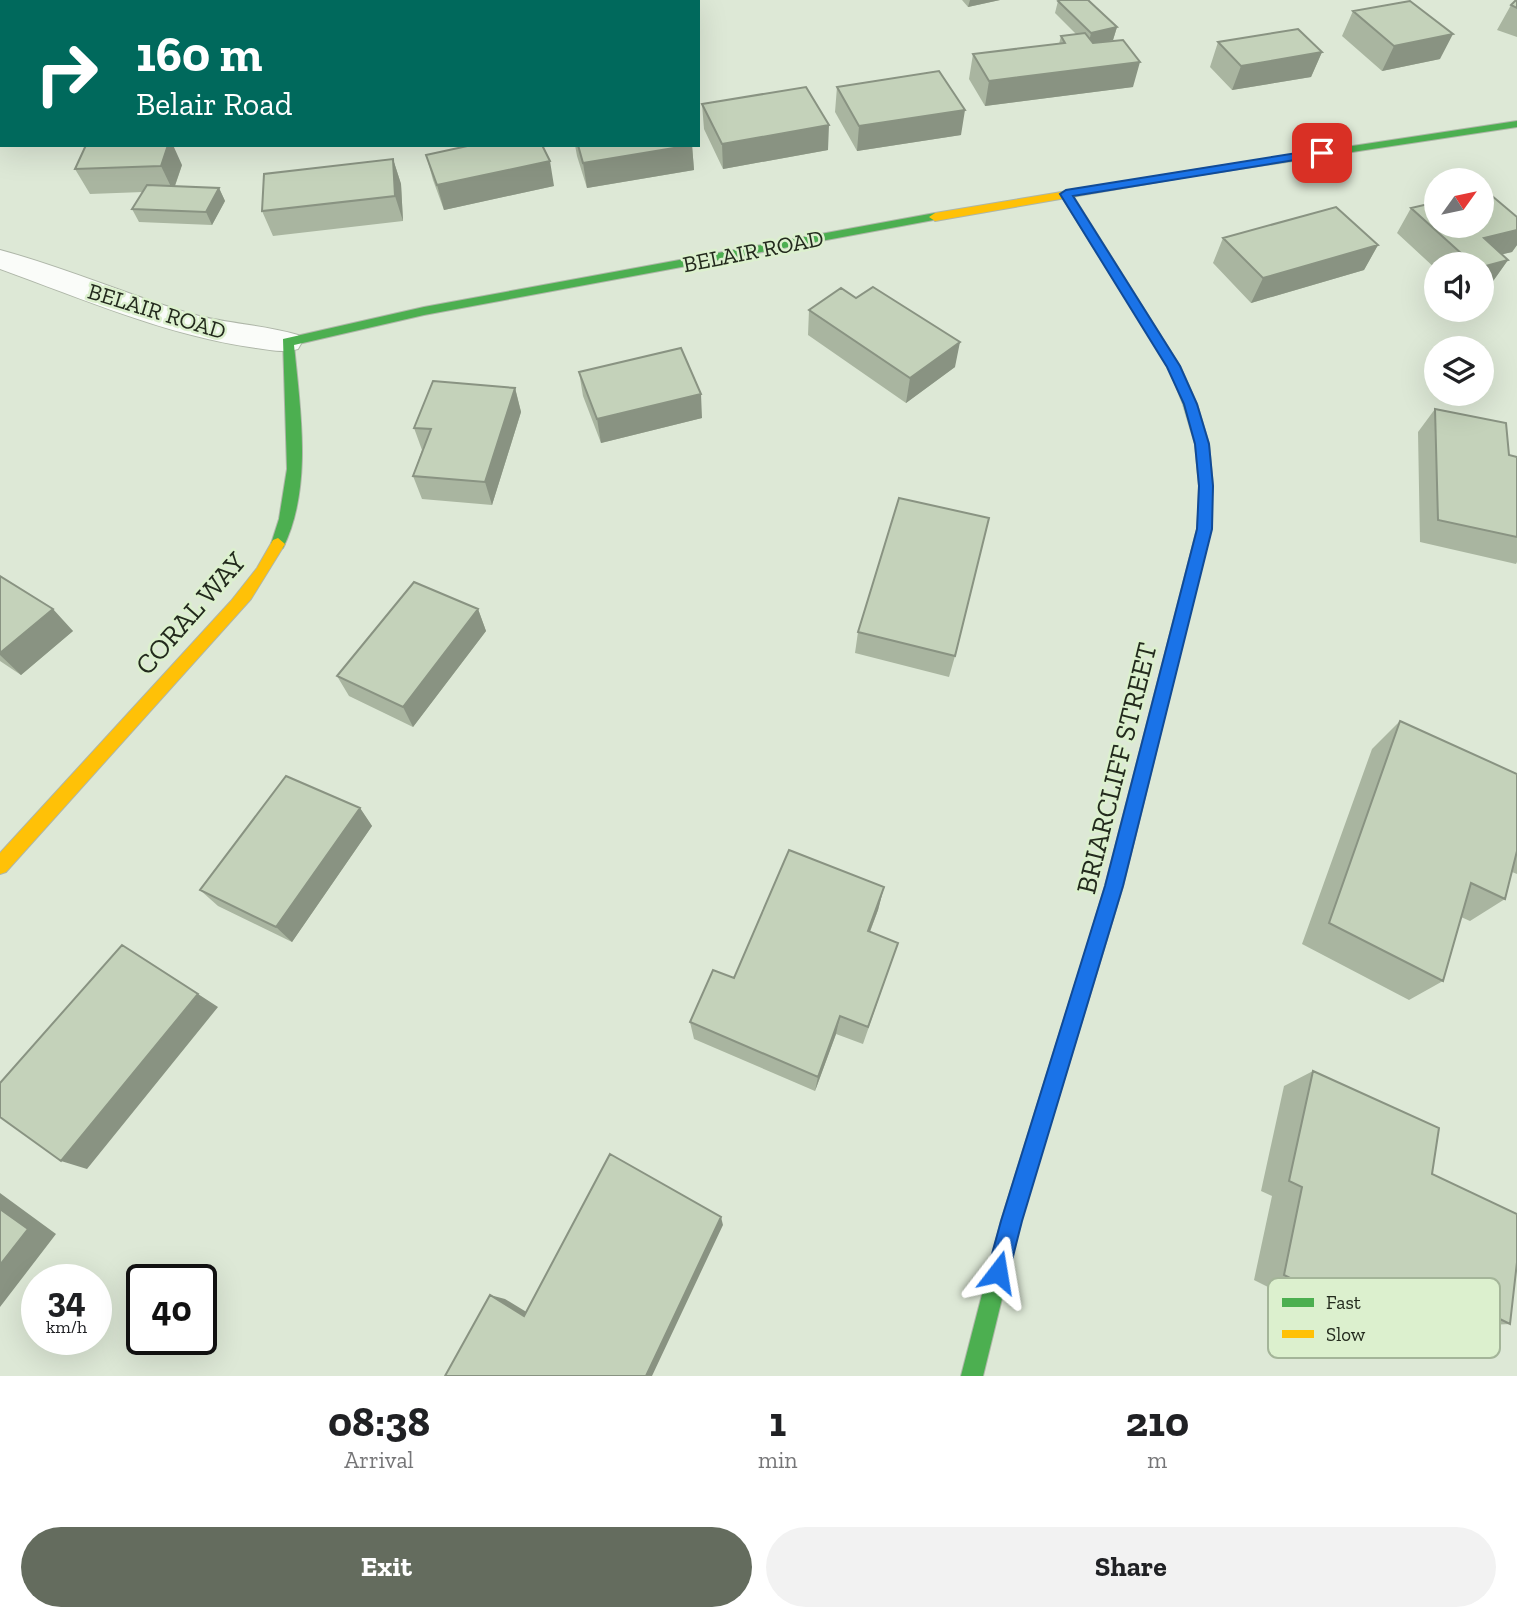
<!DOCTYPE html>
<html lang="en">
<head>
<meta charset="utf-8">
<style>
  :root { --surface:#fff; --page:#f2f2f2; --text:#202124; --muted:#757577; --accent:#646c5e }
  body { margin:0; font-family:"Zilla Slab",serif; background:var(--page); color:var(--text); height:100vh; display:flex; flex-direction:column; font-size:26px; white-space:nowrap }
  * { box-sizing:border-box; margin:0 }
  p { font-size:23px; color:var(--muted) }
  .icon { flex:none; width:38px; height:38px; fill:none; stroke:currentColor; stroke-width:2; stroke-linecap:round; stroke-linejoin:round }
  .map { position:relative; height:1376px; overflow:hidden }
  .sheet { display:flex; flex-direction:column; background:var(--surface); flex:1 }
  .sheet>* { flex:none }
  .top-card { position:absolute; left:0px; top:0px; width:700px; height:147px; box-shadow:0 7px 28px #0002; background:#00695c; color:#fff; overflow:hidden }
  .needle { width:46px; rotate:57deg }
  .tools { position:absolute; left:1424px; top:168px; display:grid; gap:14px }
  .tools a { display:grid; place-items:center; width:70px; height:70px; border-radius:50%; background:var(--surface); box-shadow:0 7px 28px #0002; font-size:35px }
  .speed { position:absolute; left:21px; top:1264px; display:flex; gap:14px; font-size:35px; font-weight:700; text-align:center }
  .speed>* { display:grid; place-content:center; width:91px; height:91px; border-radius:50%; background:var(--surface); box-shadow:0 7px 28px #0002; line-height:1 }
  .speed small { font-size:18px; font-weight:400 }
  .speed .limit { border:4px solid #111; border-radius:10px; background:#fff; color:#111 }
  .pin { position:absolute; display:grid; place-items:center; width:60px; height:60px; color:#fff; margin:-30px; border-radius:14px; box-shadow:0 4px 10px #0006 }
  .me { position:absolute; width:77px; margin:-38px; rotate:14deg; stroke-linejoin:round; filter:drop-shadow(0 0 5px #0008) }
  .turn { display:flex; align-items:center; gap:24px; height:147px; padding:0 21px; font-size:32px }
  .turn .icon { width:91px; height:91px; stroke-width:2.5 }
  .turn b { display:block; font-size:49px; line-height:60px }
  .eta { display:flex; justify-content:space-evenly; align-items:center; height:119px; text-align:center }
  .eta b { font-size:42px; font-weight:700; line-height:49px }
  .button { display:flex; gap:14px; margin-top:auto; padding:14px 21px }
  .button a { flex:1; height:80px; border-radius:42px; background:var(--accent); color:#fff; font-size:28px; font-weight:700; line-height:80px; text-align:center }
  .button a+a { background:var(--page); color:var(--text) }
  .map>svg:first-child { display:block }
</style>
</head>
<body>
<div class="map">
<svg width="1517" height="1376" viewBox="0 0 1517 1376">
  <rect width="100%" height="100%" fill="#dde8d6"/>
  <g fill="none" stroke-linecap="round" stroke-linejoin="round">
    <defs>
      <path id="street" d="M167 0H192L166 2Z
        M2 112V128L0 129V113Z
        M0 250C64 267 125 294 188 313 224 324 262 324 298 335L302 342 298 349C284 353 270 350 256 348 168 336 83 299 0 269Z"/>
      <path id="fast" d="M1517 121V127L1200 175 1194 172 1200 169Z
        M1066 191 1072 194 1180 366 1197 404 1209 444 1213 486 1210 518H1200L1198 514 1199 486 1195 444 1183 404 1168 366 1060 194Z
        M935 213 941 217 939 219 424 315 294 345C300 409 313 487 283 548L278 550 271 544 279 519 287 469 283 339 424 307Z
        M1098 930 1104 933 1107 939 1021 1221 983 1376H961L1001 1221 1089 939 1092 933Z"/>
      <path id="slow" d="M1200 169 1204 170V174L935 221 929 217 935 213Z
        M1205 509 1212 514 1211 529 1123 886 1107 939 1104 945 1098 948 1092 945 1089 939 1105 886 1197 529 1198 514Z
        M278 538 285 544 251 599 6 872 0 874V853L231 601 257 568 273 540Z"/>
    </defs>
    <use href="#street" stroke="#aeb6a8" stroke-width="2"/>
    <use href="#fast" stroke="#aeb6a8" stroke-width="2"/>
    <use href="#slow" stroke="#aeb6a8" stroke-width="2"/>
    <use href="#street" fill="#fafcf9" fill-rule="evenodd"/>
    <use href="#fast" fill="#4caf50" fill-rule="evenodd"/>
    <use href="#slow" fill="#ffc107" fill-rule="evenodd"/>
  </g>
  <path fill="#a9b5a0" d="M0 0H39L36 2H2V16H0Z
    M962 0H1000L968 7Z
    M1517 0V37L1497 30 1511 5Z
    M1058 1 1117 27 1113 40 1105 42 1133 87 985 106 969 79 973 54 1059 44 1061 36 1076 34 1055 13Z
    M1353 11 1440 59 1382 71 1342 36Z
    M1218 42 1322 52 1311 77 1232 90 1210 67Z
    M837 87 961 135 857 151 835 112Z
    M702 104 828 150 723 169 704 129Z
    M575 145H692L694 170 587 188 577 156Z
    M426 155 554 186 444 210 433 180Z
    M393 159 401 184 403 221 273 236 262 211Z
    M182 165 175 186 219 188 225 201 212 225 139 222 132 209 143 192 90 194 75 169Z
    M1411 208 1517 217V245L1512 252 1502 254 1508 260 1491 284 1482 287V264H1437V270L1397 233Z
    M1223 238 1378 245 1364 270 1251 303 1213 263Z
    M856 298 955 367 906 403 808 335 809 310Z
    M579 372 702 418 601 443 583 396Z
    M515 388 521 412 492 505 422 499 413 476 422 450 414 428Z
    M1435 409 1517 537V562L1516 564 1420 542 1418 432Z
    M0 576 73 631 21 675 0 661Z
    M478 609 486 631 413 727 349 696 337 676Z
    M858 632 955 656 949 677 855 653Z
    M1400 721 1517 774V874L1512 872 1505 899 1470 921 1461 917 1443 981 1409 1000 1302 944 1372 749Z
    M360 808 372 826 292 942 218 906 200 890Z
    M884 887 878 910 870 932 898 943 863 1044 836 1034 815 1091 694 1039 690 1022 734 978Z
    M1313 1071 1432 1174 1510 1324 1468 1326 1419 1302 1413 1340 1376 1341 1254 1280 1272 1196 1261 1191 1284 1086Z"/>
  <path fill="#899382" d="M0 0H39L36 2H2V6Z
    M395 0H409L410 2H385Z
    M513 0H548V2H513Z
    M549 0H588L589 2H549Z
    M970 0H1000L968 7Z
    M1117 27 1113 40 1088 46 1091 33Z
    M1453 34 1440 59 1382 71 1394 46Z
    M1322 52 1311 77 1232 90 1241 66Z
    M1140 62 1133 87 985 106 989 81Z
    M965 110 961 135 857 151 859 126Z
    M829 125 828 150 723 169 722 144Z
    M168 145H173L182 165 173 191 161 166Z
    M692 145 694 170 587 188 583 163Z
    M393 159 401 184 403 221 395 196Z
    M550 161 554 186 444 210 437 185Z
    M219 188 225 201 212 225 206 212Z
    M1517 230V245L1512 252 1471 262 1484 238Z
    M1378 245 1364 270 1251 303 1263 278Z
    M1508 260 1491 284 1482 287V267Z
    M960 342 955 367 906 403 910 378Z
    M515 388 521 412 492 505 485 482Z
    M701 394 702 418 601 443 597 419Z
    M53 609 73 631 21 675 0 655V653Z
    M478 609 486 631 413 727 403 707Z
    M360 808 372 826 292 942 276 927Z
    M884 887 878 910 862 952 868 931Z
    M198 994 218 1007 87 1169 61 1161Z
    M840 1016 836 1034 815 1091 818 1077Z
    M0 1193 56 1234 0 1307Z
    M721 1217 723 1225 652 1376H646Z
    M490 1295 505 1299 538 1319 524 1316Z"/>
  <path fill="#c4d2ba" stroke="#899382" stroke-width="2" d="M313 0H395L385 2H314Z
    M409 0H446L447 2H410Z
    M1060 0H1088L1117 27 1091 33 1058 1Z
    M1516 0H1517V8L1511 5Z
    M1410 1 1453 34 1394 46 1353 11Z
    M1298 29 1322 52 1241 66 1218 42Z
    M1085 33 1093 43 1123 40 1140 62 989 81 973 54 1065 43 1061 36Z
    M939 71 965 110 859 126 837 87Z
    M806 87 829 125 722 144 702 104Z
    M86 145H168L161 166 75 169Z
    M472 145H542L550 161 437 185 426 155Z
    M578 145H692L583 163Z
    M393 159 395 196 262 211 264 174Z
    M147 185 219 188 206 212 132 209Z
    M1485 190 1517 217V230L1484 238 1508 260 1482 267V264H1473L1411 208 1437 202V226H1482V191Z
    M1336 207 1378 245 1263 278 1223 238Z
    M873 287 960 342 910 378 809 310 841 288 856 298Z
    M681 348 701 394 597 419 579 372Z
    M433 381 515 388 485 482 413 476 431 429 414 428Z
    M1435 409 1506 423 1509 455 1517 457V537L1438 520Z
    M899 498 989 518 955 656 858 632Z
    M0 576 53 609 0 653Z
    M414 582 478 609 403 707 337 676Z
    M1400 721 1517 774V851L1505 899 1471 883 1443 981 1329 923Z
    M286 776 360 808 276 927 200 890Z
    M789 850 884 887 868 931 898 943 868 1027 840 1016 818 1077 690 1022 713 970 734 978Z
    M122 945 198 994 61 1161 0 1117V1083Z
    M1313 1071 1439 1128 1432 1174 1517 1214V1262L1510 1324 1422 1281 1413 1340 1284 1275 1302 1187 1289 1181Z
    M610 1154 721 1217 646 1376H445L490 1295 524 1316Z
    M0 1209 28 1229 0 1265Z"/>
  <path fill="#1a73e8" stroke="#114b97" stroke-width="2" d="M1322 149 1326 150V155L1073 196 1180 366 1197 404 1209 444 1213 486 1212 529 1123 886 1022 1221 1009 1272 1006 1280 998 1283 990 1280 987 1272 1001 1221 1105 886 1197 529 1199 486 1195 444 1184 404 1167 367 1060 194 1066 190Z"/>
  <g text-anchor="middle" stroke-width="5" stroke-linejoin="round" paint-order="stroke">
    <g font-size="23" fill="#232a1d" stroke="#dcf0ce">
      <text transform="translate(753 251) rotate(-11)" y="8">BELAIR ROAD</text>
      <text transform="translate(157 311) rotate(17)" y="8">BELAIR ROAD</text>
    </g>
    <g font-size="28" fill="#232a1d" stroke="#dcf0ce">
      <text transform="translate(190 613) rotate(-49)" y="10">CORAL WAY</text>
      <text transform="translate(1116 768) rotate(-76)" y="10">BRIARCLIFF STREET</text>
    </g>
  </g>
  <rect x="1268" y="1278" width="232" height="80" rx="10" fill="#dcf0ce" stroke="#a4b599" stroke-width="2"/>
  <rect x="1282" y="1298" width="32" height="9" fill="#4caf50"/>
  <rect x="1282" y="1330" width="32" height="8" fill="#ffc107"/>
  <g font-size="19" fill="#232a1d">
    <text x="1326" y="1309">Fast</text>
    <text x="1326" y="1341">Slow</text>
  </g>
</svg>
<div class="tools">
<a><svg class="needle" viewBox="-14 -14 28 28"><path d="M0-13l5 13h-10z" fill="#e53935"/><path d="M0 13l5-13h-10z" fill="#757577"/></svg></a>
<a><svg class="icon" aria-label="sound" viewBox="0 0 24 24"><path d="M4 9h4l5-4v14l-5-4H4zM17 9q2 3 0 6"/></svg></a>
<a><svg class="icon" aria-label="layers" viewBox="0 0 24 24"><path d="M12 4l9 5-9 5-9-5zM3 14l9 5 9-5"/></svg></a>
</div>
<div class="speed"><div>34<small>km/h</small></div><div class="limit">40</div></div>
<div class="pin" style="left:1322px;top:153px;background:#d93025"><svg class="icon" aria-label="arrive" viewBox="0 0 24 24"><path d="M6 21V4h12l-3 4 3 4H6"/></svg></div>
<svg class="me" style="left:998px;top:1272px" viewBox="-20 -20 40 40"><path d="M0-17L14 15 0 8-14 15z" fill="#1a73e8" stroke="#fff" stroke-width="4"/></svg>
<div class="top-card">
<div class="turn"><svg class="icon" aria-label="right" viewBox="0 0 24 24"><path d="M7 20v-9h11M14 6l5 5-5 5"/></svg><div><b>160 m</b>Belair Road</div></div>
</div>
</div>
<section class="sheet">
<div class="eta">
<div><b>08:38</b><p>Arrival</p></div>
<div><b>1</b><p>min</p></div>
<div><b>210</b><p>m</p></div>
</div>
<div class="button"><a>Exit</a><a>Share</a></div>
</section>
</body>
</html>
